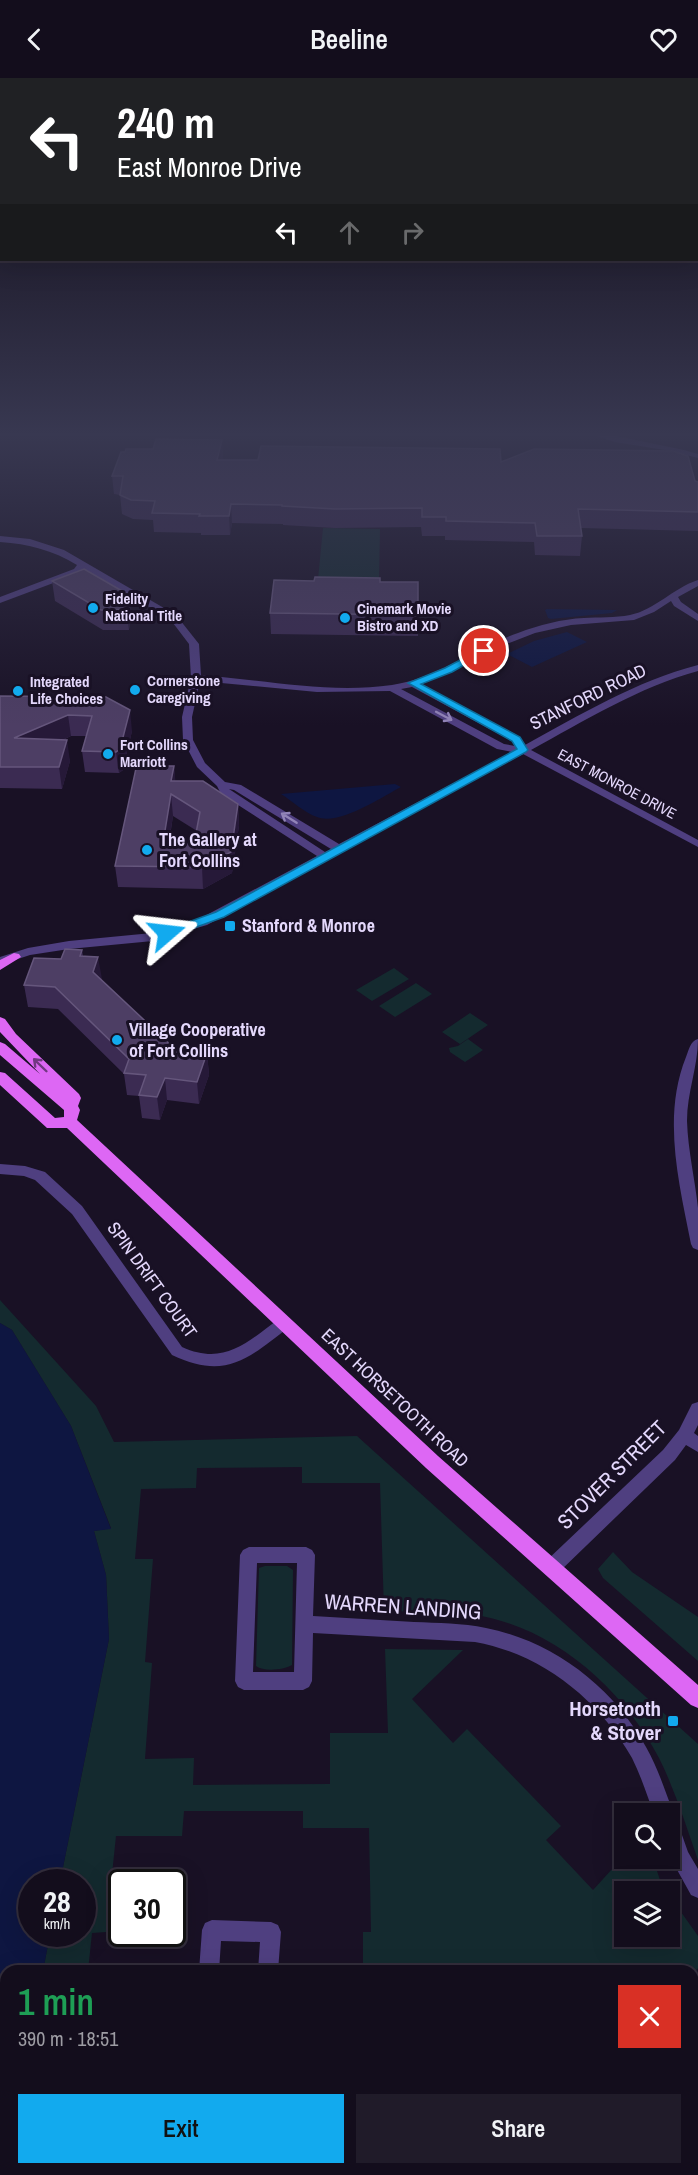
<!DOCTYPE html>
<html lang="en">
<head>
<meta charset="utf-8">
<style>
  :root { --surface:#130d1c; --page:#201b29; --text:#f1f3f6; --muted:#9d9ca3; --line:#322d3b; --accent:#12aaee }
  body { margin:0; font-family:"Archivo Narrow",sans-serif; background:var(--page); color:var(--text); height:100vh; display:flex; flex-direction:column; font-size:22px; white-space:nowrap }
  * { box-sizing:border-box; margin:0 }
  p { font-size:20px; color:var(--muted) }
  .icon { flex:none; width:33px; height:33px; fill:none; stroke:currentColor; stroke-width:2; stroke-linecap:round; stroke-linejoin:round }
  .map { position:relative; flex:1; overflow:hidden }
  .sheet { position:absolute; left:0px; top:1887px; width:699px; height:210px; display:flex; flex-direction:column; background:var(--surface); border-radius:18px 18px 0 0; box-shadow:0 6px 24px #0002,0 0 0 2px var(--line) }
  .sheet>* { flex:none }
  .guide { position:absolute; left:0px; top:0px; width:699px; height:183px; box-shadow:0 6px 24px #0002,0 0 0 2px var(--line); background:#202124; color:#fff; overflow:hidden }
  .buttons { position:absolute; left:614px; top:1725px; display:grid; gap:12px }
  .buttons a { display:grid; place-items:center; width:66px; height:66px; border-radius:0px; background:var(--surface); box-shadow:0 6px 24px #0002,0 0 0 2px var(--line); font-size:30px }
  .speed { position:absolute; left:18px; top:1791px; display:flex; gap:12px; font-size:30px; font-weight:700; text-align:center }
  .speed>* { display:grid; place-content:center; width:78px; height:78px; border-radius:50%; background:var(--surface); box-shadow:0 6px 24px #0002,0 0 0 2px var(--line); line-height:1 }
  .speed small { font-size:15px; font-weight:400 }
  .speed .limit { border:3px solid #111; border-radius:9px; background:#fff; color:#111 }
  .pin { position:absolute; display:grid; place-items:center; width:51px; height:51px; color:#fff; margin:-26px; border:3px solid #fff; border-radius:50%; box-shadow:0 2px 6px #0007 }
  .me { position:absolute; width:66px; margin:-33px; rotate:73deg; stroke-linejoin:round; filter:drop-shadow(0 0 4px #0008) }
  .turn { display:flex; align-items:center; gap:21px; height:126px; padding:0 18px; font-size:27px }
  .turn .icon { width:78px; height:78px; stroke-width:2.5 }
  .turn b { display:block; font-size:42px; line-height:51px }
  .lanes { display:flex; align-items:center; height:57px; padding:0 18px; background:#0003; justify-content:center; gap:30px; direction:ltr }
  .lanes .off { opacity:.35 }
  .round { display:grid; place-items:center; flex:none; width:63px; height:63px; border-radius:0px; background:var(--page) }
  .head { display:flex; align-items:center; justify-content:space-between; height:102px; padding:0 18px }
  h1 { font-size:36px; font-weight:600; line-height:45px; color:#1e9e55 }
  .primary-button { display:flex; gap:12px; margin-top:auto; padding:12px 18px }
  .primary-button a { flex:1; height:69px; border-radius:0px; background:var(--accent); color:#111; font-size:24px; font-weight:600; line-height:69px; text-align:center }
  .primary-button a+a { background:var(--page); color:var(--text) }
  header { display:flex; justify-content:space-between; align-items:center; height:78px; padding:0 18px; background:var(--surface); font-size:27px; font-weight:600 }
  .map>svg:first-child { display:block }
</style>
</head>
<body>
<header><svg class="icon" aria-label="back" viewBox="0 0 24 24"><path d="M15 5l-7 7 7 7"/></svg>Beeline<svg class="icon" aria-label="heart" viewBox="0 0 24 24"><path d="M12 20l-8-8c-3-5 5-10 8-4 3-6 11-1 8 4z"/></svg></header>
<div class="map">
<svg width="698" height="2097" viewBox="0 0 698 2097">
  <rect width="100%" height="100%" fill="#191125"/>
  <path fill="#142a2f" d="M323 450 380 451 379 502 318 501Z
    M394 890 409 901 372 923 356 912Z
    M416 905 432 916 395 939 379 928Z
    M470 935 488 947 460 966 442 954Z
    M468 961 483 972 465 984 450 974 449 970 458 968Z
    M0 1222 96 1328 114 1364 357 1358 698 1666V1782C686 1748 675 1712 659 1680 623 1611 554 1549 475 1537 445 1533 414 1534 384 1533L380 1405H302V1389L197 1390 196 1410 141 1411 135 1481H153L145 1584 152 1585 145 1681 194 1680 193 1707 330 1706V1655H388L385 1571 463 1572 412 1621 453 1665 467 1651 561 1748 546 1762 593 1812 624 1778V1780L653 1781 660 1802 667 1813 624 1814V1858H669V1817L698 1858V1890L693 1897V1893H363V1854H371L369 1750H303V1733H184L182 1758H116L106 1854 92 1855 88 1893H43L50 1856H82V1804H60L109 1561 106 1497 94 1453 111 1450 71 1348 12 1252 0 1245Z
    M613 1474 632 1494 698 1539V1583L603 1500 598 1491Z
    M265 1488H287L293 1492 292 1587C283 1592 264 1594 256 1588L259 1490Z
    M6 1915V2091H59L58 2097H0V2046L4 2027 0 1986V1916Z
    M693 2045 698 2050V2097H608L613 2091H693Z
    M365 2091H551L547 2097H365Z"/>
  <path fill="#0e1641" d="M545 532 547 531 617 532 612 535 551 541 548 540Z
    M567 554 587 564 532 589 507 576 534 563Z
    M395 706 401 709C382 719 339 748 317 739 305 735 292 723 281 716Z
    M0 1245 12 1252 71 1348 111 1451 94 1453 106 1497 109 1561 60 1804H32V1856H50L43 1893H6V1915L0 1916Z"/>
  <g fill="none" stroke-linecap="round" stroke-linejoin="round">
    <path fill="#4f3f80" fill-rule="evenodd" d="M585 354H597L684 372 698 376V380L671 373 615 364Z
      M0 458 30 461 64 472 176 537 199 566 201 597C264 602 329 616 392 607 437 600 475 570 518 555 539 547 562 541 584 540 599 539 615 540 630 537 655 532 673 510 698 502V508L678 519 681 524 698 536V543L674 528 671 523 654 534 634 542 571 547 535 555 504 567 444 597 421 606 520 659 525 667C580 637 636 603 698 587V593C639 609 584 643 531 672L698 762V769L523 676 207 847 153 863 69 871 30 877 0 887V879L28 870 69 863 152 855 199 841 317 778 221 716 217 708 197 689 183 662 182 639 191 600 189 566 170 541 84 491 80 495 0 525V519L74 491 77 487C52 472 29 466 0 464ZM200 603 317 614 390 613 497 671 512 674 339 766 241 707 225 704 205 685 193 662 192 639ZM412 609 512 663 515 668 504 666 401 611ZM229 711 234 712 331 771 325 774Z
      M698 961C698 989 687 1014 687 1043 688 1073 695 1101 698 1130 698 1143 698 1158 698 1172L693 1170 691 1166C679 1105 662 1039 686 979 689 972 690 963 698 961Z
      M0 1086 25 1088 45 1094 82 1128 182 1269C224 1288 246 1265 279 1241L284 1239 289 1241 292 1245 289 1249C247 1282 225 1302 172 1277L72 1136 35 1102 24 1098 0 1096Z
      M698 1324V1347L694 1355 698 1358V1374L686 1367 675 1382 557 1496 551 1498 545 1496 542 1490 545 1484 663 1372 679 1352 692 1326Z
      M249 1469H306L312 1472 315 1477 313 1538C347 1540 380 1542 414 1544 438 1545 462 1545 486 1550 553 1563 613 1609 646 1669 658 1690 665 1713 674 1736L673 1739 676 1740 688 1774 698 1791V1820L691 1817 670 1779 669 1736H654C647 1717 641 1698 632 1680 599 1622 542 1576 475 1564L313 1555 312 1603 309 1609 303 1612H244L238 1609 235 1603 240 1477 243 1472ZM257 1485H297L294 1594H253Z
      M212 1842 271 1844 278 1847 281 1854 278 1893H258L260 1864 221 1863 219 1893H199L202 1852 205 1845Z
      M698 1942V1968L693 1970V1944Z
      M220 2091H242V2097H220Z
      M573 2091H598L596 2097H571Z"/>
    <path fill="#dd67f4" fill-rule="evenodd" d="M14 875 19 876 21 879 0 892V882Z
      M0 939 5 941 16 956 79 1016 81 1020 78 1028 80 1032 77 1042 438 1378 698 1607V1630L691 1627 426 1390 67 1050H47L0 1007V994L5 995 55 1040 64 1039V1032L0 977V964L5 966 40 996 0 954Z"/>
  </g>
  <path fill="#3b2b52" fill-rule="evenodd" d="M222 362 223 380 222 382 501 384 695 403 698 404V453L581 450 582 458 580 478 535 477 534 464 445 462V458H422L421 449 335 450 283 447V446L232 445 230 457H201V455L154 454 153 442 133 441 122 436 120 417 114 416 112 398 125 374Z
    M52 503 129 517 131 537 129 552H103L55 523Z
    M380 504 418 537V558L271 556 270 535Z
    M0 618 106 619 132 653 123 692 119 695 85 694 82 673 86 658H71L63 662 70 683 62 711 0 710Z
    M156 681 157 688H174L175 703 238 726 239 748 232 795 203 811 118 809 115 788ZM173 738 197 753 194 766 169 765Z
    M82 872 83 878 101 902 175 971 207 975 209 997 199 1026 167 1022 160 1042 142 1040 139 1018 127 1017 124 996 58 931 28 929 24 907 61 881Z"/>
  <path fill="#261938" d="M222 362 223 380 218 401 217 382Z
    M231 426 232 445 230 457 229 438Z
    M129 517 131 537 129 552 126 532Z
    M130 632 132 653 123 692 119 695 116 674Z
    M68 637 71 658 18 681 14 660Z
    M67 662 70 683 62 711 59 689Z
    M174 688 176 709 171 703Z
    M171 716 173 738 165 787 163 765Z
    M238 726 239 748 232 795 203 811 202 789Z
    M98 879 102 901 97 917 93 894Z
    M207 975 209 997 199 1026 197 1004Z
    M165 1000 167 1022 160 1042 157 1019Z"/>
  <path fill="#4d3e64" stroke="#65567c" stroke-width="1.5" fill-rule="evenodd" d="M156 361 222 362 217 382H258L261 368 500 371 501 384 534 371 673 373 688 378 695 403 698 404V434L578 431 582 458H537L535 445 446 443V439H422V430L335 431 282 428V427L231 426 229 438H199L200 436 152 435 155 423 131 422 120 417 123 398H112L121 374H125L126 371H153Z
    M84 491 129 517 126 532H101L52 503Z
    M315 499 380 500V504H418V537L270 535 274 502 314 503Z
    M0 618 106 619 130 632 120 671 116 674 82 673 92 638 68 637 14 660 67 662 59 689H0Z
    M138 681H156L155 688H174L171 703H203L238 726 231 774 202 789 115 788ZM171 716 200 734 194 766 163 765Z
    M65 871 82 872 80 878 98 879 93 894 175 971 207 975 197 1004 165 1000 157 1019 139 1017 146 997 124 995 129 981 55 909 24 907 34 880 61 881Z"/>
  <defs><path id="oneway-shaft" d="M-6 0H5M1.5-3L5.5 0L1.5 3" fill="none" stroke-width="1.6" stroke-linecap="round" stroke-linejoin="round" transform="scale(1.5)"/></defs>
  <g stroke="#9284b8">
    <use href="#oneway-shaft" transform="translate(444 638) rotate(28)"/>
    <use href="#oneway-shaft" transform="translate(289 740) rotate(-148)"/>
  </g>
  <use stroke="#713882" href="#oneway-shaft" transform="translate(40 987) rotate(-136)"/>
  <linearGradient id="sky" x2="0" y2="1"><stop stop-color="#0e0914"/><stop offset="0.55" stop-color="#383851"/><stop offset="1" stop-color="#383851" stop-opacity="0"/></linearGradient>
  <rect width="698" height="648" fill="url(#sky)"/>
  <path fill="#12aaee" stroke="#0c6e9b" stroke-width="1.5" d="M481 571 489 573 452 594 421 606 520 659 528 672 526 674 224 839 172 858H163V853L216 834 517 671 512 663 408 605 445 590Z"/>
  <g fill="#12aaee" stroke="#191125" stroke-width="2">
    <circle cx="93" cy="530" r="6"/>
    <circle cx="345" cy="540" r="6"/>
    <circle cx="135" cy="612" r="6"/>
    <circle cx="18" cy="613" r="6"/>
    <circle cx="108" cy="676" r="6"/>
    <circle cx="147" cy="772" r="6"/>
    <rect x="224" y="842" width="12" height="12" rx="3"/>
    <circle cx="117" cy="962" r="6"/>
    <rect x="667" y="1637" width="12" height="12" rx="3"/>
  </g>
  <g text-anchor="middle" stroke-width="6" stroke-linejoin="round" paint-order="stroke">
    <g font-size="15" font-weight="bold" fill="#e4d8fc" stroke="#191125" text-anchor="start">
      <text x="105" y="526">Fidelity<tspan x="105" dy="17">National Title</tspan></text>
      <text x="357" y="536">Cinemark Movie<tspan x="357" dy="17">Bistro and XD</tspan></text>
      <text x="147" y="608">Cornerstone<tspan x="147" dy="17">Caregiving</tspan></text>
      <text x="30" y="609">Integrated<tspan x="30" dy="17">Life Choices</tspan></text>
      <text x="120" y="672">Fort Collins<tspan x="120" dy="17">Marriott</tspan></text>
    </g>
    <g font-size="15" fill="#e4d8fc" stroke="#191125">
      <text transform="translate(617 706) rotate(28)" y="5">EAST MONROE DRIVE</text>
    </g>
    <g font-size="18" fill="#e4d8fc" stroke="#191125">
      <text transform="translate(588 619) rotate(-26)" y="6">STANFORD ROAD</text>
      <text transform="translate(152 1202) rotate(54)" y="6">SPIN DRIFT COURT</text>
      <text transform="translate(395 1320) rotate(43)" y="6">EAST HORSETOOTH ROAD</text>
    </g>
    <g font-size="18" font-weight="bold" fill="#e4d8fc" stroke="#191125" text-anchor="start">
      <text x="159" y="768">The Gallery at<tspan x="159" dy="21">Fort Collins</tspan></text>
      <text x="242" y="854">Stanford &amp; Monroe</text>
      <text x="129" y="958">Village Cooperative<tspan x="129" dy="21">of Fort Collins</tspan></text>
    </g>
    <g font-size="21" fill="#e4d8fc" stroke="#191125">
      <text transform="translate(612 1397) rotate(-45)" y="7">STOVER STREET</text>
      <text transform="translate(403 1529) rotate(4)" y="7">WARREN LANDING</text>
    </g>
    <g font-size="21" font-weight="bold" fill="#e4d8fc" stroke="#191125" text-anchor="end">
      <text x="661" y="1638">Horsetooth<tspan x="661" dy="24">&amp; Stover</tspan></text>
    </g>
  </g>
</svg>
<div class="buttons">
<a><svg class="icon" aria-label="search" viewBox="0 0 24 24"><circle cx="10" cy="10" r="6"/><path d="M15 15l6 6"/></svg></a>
<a><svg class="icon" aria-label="layers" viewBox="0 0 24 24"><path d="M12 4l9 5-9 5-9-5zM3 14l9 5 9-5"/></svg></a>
</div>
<div class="speed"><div>28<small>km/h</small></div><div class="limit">30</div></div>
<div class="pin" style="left:484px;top:573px;background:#d93025"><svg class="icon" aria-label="arrive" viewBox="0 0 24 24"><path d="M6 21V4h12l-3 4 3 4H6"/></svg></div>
<svg class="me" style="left:167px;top:855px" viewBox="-20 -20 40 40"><path d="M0-17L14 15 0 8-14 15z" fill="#12aaee" stroke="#fff" stroke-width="4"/></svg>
<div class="guide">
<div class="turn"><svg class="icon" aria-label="left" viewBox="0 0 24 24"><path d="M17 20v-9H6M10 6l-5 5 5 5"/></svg><div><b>240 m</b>East Monroe Drive</div></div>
<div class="lanes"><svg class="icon" aria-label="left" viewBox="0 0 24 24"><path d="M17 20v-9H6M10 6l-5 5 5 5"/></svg><svg class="icon off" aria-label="ahead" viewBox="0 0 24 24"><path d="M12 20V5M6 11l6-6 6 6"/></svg><svg class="icon off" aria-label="right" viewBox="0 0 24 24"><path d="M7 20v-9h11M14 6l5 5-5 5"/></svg></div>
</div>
<section class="sheet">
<div class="head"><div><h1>1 min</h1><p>390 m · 18:51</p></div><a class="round" style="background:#d93025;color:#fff"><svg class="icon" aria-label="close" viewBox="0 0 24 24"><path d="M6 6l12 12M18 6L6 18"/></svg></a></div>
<div class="primary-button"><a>Exit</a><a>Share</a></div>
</section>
</div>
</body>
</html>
